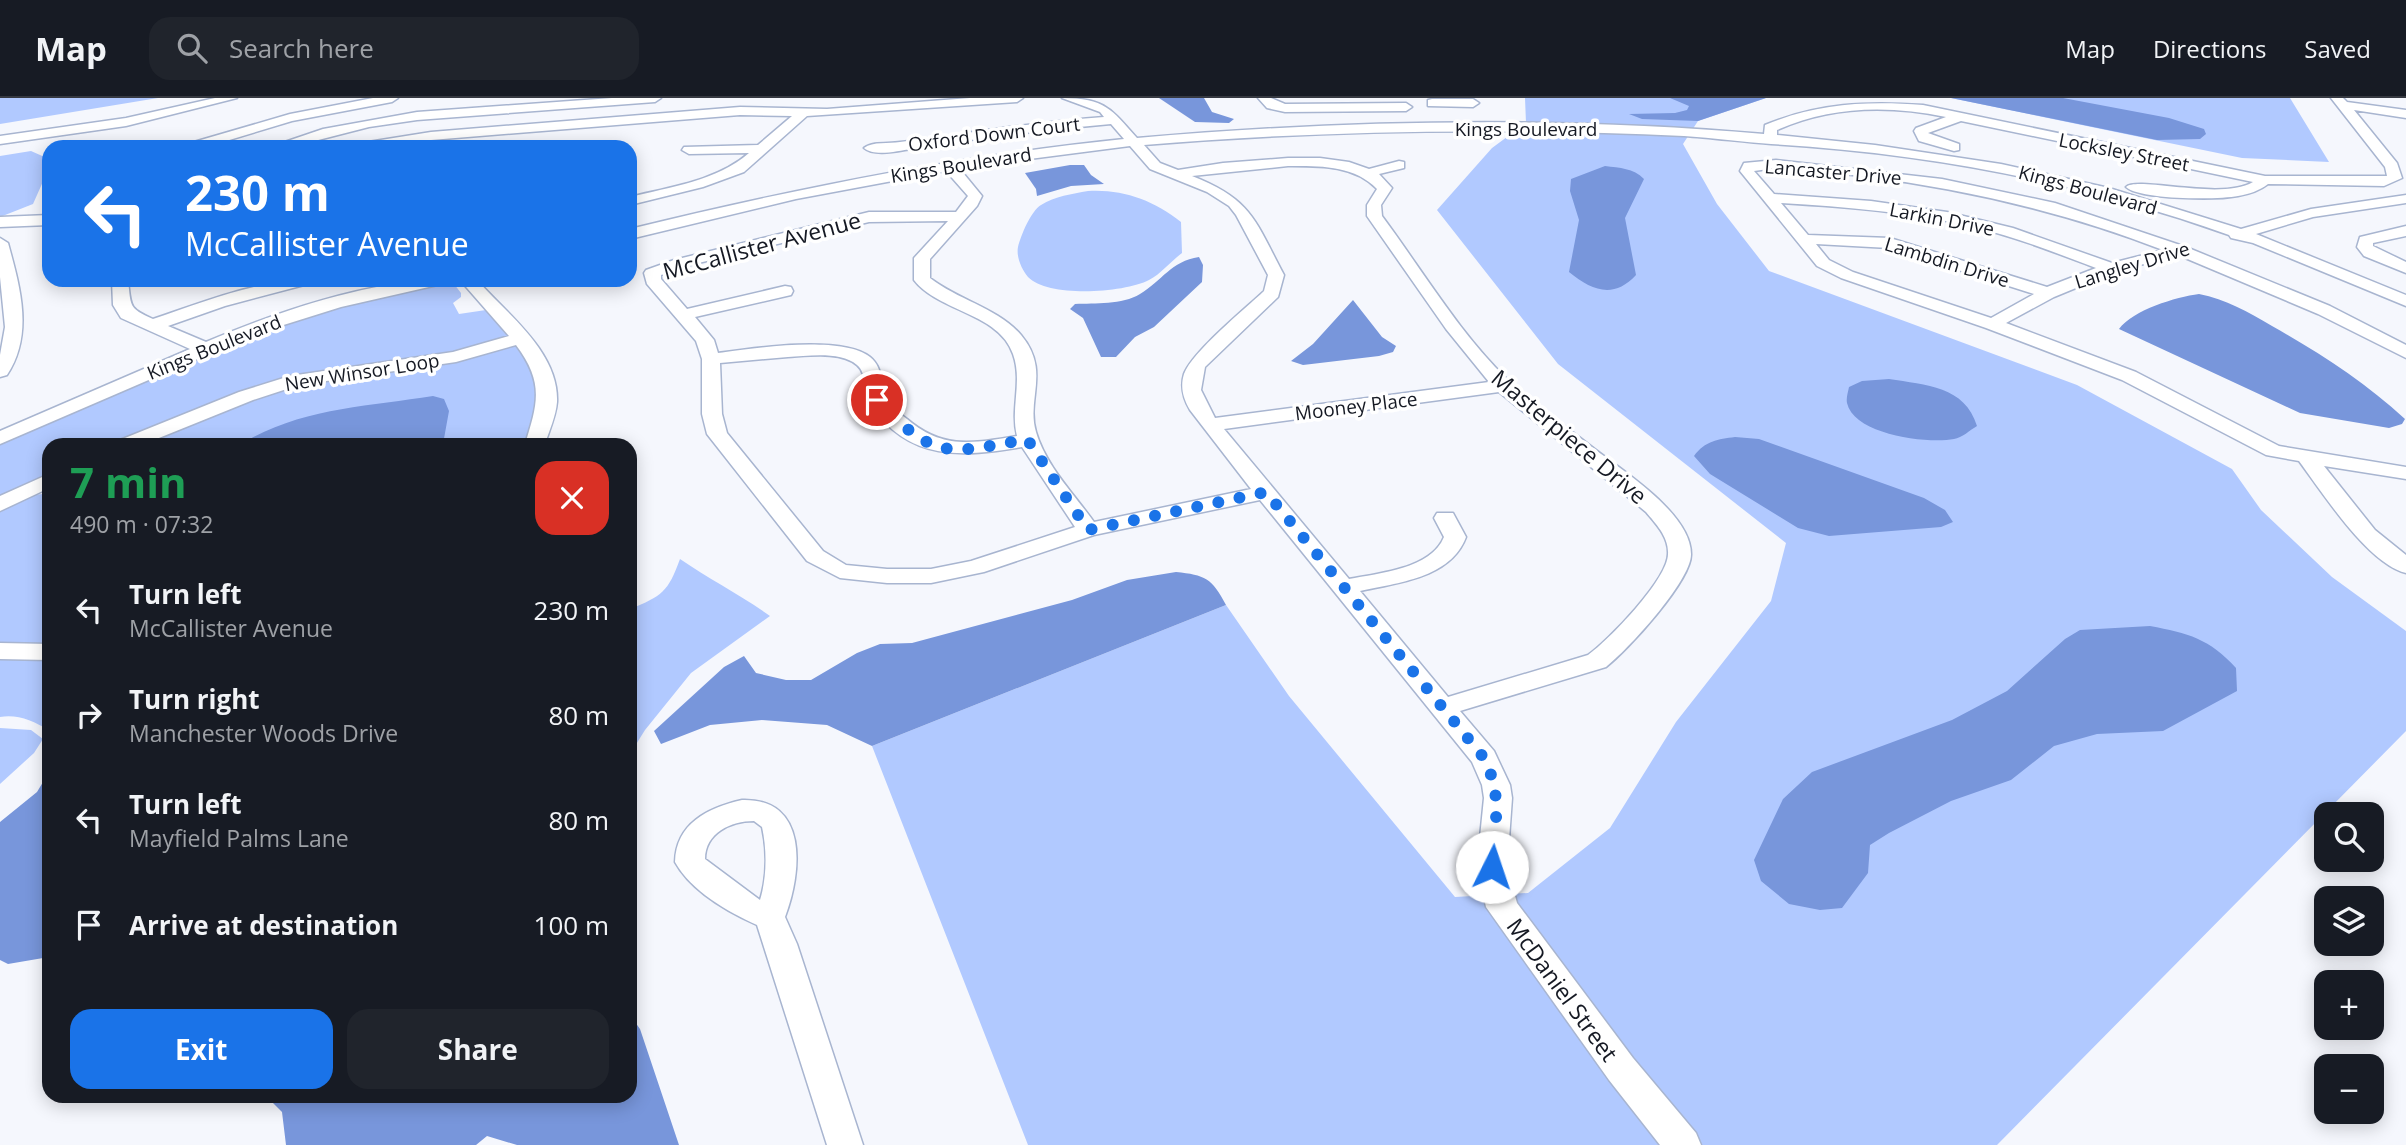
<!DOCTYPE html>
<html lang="en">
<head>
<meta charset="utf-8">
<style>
  :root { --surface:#171b24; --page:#20242c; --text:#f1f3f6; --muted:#9ea1a6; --line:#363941; --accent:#1a73e8 }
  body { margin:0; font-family:"Open Sans",sans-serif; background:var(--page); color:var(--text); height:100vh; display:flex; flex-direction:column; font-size:26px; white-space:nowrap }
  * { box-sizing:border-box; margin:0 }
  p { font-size:23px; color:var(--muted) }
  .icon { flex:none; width:38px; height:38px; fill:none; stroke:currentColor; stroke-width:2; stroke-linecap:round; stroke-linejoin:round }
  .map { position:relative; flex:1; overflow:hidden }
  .side { position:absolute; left:42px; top:340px; width:595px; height:665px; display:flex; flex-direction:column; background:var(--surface); border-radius:21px; box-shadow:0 4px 18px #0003 }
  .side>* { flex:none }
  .hud { position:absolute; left:42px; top:42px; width:595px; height:147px; border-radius:21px; box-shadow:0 4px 18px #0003; background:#1a73e8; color:#fff; overflow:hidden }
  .controls { position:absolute; left:2314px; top:704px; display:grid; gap:14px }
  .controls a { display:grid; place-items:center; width:70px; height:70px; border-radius:14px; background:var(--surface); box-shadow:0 4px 18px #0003; font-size:35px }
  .pin { position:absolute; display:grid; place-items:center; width:60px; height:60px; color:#fff; margin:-30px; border:4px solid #fff; border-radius:50%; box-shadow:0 2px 7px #0007 }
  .me { position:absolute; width:77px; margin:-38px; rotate:4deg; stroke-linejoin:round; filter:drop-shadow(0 0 5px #0008) }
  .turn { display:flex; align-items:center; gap:24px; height:147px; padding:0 28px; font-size:32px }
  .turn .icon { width:91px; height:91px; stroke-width:2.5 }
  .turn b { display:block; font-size:49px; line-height:60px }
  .round { display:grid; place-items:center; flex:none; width:74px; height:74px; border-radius:21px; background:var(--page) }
  .headline { display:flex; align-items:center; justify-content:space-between; height:119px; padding:0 28px }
  h1 { font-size:42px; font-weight:700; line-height:52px; color:#1e9e55 }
  .action { display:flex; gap:14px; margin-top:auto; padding:14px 28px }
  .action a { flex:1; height:80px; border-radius:21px; background:var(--accent); color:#fff; font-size:28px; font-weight:700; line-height:80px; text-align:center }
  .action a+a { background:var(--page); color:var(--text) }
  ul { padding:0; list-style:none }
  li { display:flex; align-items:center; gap:21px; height:105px; padding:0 28px }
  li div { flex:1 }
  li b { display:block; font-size:26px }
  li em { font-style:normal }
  header { display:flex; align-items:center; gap:42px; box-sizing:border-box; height:98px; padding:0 35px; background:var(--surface); border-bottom:2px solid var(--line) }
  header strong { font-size:33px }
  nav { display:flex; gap:38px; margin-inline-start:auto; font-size:24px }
  .search { width:490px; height:63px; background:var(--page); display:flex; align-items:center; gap:18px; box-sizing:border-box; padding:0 24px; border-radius:21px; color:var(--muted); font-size:26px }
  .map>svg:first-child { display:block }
</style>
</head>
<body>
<header>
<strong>Map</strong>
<div class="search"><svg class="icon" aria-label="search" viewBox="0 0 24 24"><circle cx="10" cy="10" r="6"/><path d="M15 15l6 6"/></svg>Search here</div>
<nav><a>Map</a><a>Directions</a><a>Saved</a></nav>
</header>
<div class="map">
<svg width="2406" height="1047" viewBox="0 0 2406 1047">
  <rect width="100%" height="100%" fill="#f5f7fd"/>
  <path fill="#b1c9ff" d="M0 0H158L0 26Z
    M1525 0H1766L1698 23 1683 46 1717 106 1769 173 2077 287 2232 371 2261 412 2332 479 2406 533V633L1997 1047H1028L872 648 1226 507 1289 598 1455 799 1528 795 1610 730 1676 624 1771 503 1786 445 1558 266 1437 112 1492 50 1526 25Z
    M1951 0H2290L2329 64 2242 60Z
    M31 53 49 61V70L33 106 0 119V58Z
    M1088 93C1123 91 1153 102 1181 124L1182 155C1171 163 1161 176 1149 182 1124 195 1048 200 1028 179 1022 172 1016 159 1018 149 1021 137 1031 113 1041 107 1055 98 1072 96 1088 93Z
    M437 184 454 186 461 195V199L453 205 459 216 486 212 510 241 448 258 318 276 114 346H49V379L0 403V344L275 225Z
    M518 246 538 282 535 313 526 346H132L260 297 301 285Z
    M43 396 49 398V548H0V411L32 397Z
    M680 461C709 481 741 497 770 518L691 575 645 632 630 656V511C662 498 668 494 680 461Z
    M0 560H49V632C33 623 18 616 0 619Z
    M0 630 31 632 43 641 34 655 0 686Z"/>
  <path fill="#7896db" d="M1159 0H1204L1212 14 1234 21 1229 25 1195 24Z
    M1670 0H1766L1698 23 1642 21 1629 16 1675 15 1687 12 1689 8Z
    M1951 0H2063L2169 20 2204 31 2206 36 2200 41 2157 42Z
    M1070 67H1084L1091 77 1104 86 1071 88 1037 98 1036 91 1025 75Z
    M1605 68C1620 70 1633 70 1644 81L1625 120 1636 177C1614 201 1592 193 1569 174L1579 122 1570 93 1571 81Z
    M1199 159 1203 167 1202 184 1154 229 1135 239 1116 259H1101L1083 220 1070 211 1075 206C1095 205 1122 207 1140 196 1162 183 1171 163 1199 159Z
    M2199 196C2226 201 2248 214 2272 228 2320 255 2365 284 2405 321L2402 326 2389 330 2300 315 2119 231C2133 212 2176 199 2199 196Z
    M1353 202 1382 239 1396 248 1393 254 1379 258 1303 267 1291 263 1313 246Z
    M1889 281C1926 287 1965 288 1977 328 1970 332 1962 340 1954 341 1928 346 1854 337 1847 305 1846 300 1848 294 1849 289L1862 283Z
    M433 298 444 301 449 313 443 346H252L250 341C306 310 371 308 433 298Z
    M1735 339 1759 341 1924 400 1945 412 1953 424 1941 429 1829 438 1798 430 1710 376 1694 358C1705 343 1718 341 1735 339Z
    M1176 474C1205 477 1212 480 1226 507L872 648 827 627 762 622 710 627 661 646 654 633 724 569 744 558 756 575 786 582H811L857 555 880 546 912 545 1072 502 1127 482Z
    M2150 528C2188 535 2210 541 2236 570L2237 593 2163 633 2097 636 2054 648 2011 682 1951 703 1889 735 1870 747 1868 775 1842 810 1820 812 1789 806 1761 783 1754 762 1783 701 1812 674 1952 622 2007 593 2065 541 2080 532Z
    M49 674V859L8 866 0 862V724L37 694Z
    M630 917 640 931 679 1047H517L487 1038 476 1047H286L282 1014 266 998H630Z"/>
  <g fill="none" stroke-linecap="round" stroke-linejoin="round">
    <defs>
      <path id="minor" d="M215 0H237L126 28 0 46V38L126 20Z
        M373 0H398L392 4 292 23 206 49H185L187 46 290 16Z
        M612 0H661L655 4 417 22 369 29 291 49H270L323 31 417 14Z
        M970 0H1023L1017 4 807 18 744 74 703 89 630 107V99C670 89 717 83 749 55L689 56 682 52 684 49 758 47 792 18 740 17 431 42 387 49H355L362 45 431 34 740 9 827 11Z
        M1062 0C1105 0 1111 11 1137 40 1344 22 1556 18 1764 36L1765 27C1818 5 1867 3 1923 7L2265 78H2387L2385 69 2331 0H2343L2347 4 2406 12V20L2354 12 2397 65 2402 80 2384 88 2268 86C2259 93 2249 96 2238 98 2218 102 2140 102 2126 89 2138 78 2221 103 2253 84L1961 23 1928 35 1959 46V52L1954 53 1919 43 1914 33 1916 30 1946 19C1888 7 1831 8 1777 32V37L1875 47 2001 66 2109 90 2241 131 2311 111 2406 97V105L2313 119 2256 136 2406 197V208L2253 145 2231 140 2229 137C2081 84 1926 55 1771 46 1743 44 1713 40 1684 38 1504 30 1323 32 1144 47L1160 65 1178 72 1223 65 1288 60H1320L1349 64 1369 71 1399 63 1404 64V70L1379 76 1392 90 1381 107 1382 118C1423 173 1459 235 1509 283 1534 307 1565 327 1592 349 1621 372 1691 415 1691 456 1692 482 1627 553 1606 569L1460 613 1494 653 1510 687 1512 700 1507 769 1517 805 1633 960 1696 1035 1701 1047H1660L1609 982 1486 809 1477 769 1484 700 1482 687 1472 664 1260 402 1094 437 984 474 931 485H887L840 480 807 463 707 336 702 316V261L696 243 647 186 644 175 646 172 674 162 869 114H956L968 98 946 73 796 101 630 141V131C793 91 957 58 1124 41L1111 26C1044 32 978 40 911 51 898 53 874 59 864 50 873 43 889 46 900 44 969 35 1036 24 1104 19L1100 14ZM1130 48 1150 71 1207 94 1229 108 1236 117 1268 177 1264 193C1245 211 1192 254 1184 276 1180 289 1183 300 1190 312L1251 391 1094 424C1074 396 1046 368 1036 334 1026 300 1051 273 1021 237 998 210 958 202 930 180V161L977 108 982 98 959 70ZM1288 68C1319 68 1354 67 1377 91L1367 107V118L1446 231 1489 284 1215 320 1201 292 1205 269 1278 199 1284 177C1255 123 1253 102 1192 78ZM948 123 914 160V182C939 214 999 215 1013 256 1023 284 1010 310 1017 338 973 345 943 352 907 321 900 316 892 310 887 303 879 289 885 271 870 259 842 237 753 250 718 255L714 242 695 219 791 197 793 193 791 189 785 188 687 211 661 181V177L686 168 869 124ZM788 259C808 258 841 253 857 267 868 276 863 296 871 307 909 364 963 359 1022 349L1075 429 971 463 931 471H887L846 467 823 453 727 335 722 316 720 265ZM1499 294 1646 414C1656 426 1669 439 1668 456 1668 481 1608 543 1588 557L1448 599 1360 493C1397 485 1451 480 1466 439L1453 415H1437L1434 420 1444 439C1431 471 1379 475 1349 481L1224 331Z
        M1258 0H1271L1285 6 1406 5 1412 9 1406 13 1285 14 1267 10Z
        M1432 1H1473L1479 5 1473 9 1428 8V2Z
        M1776 62 1942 81 2055 105 2186 149 2330 208 2406 247V260L2318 216 2178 157 2117 173 2054 199 2006 225 2136 274 2279 348 2406 369V381L2324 368 2375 432 2406 457V475C2368 466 2322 394 2299 363L2266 357 2122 282 1986 230 1841 180 1817 168 1740 73 1744 65ZM1776 70C1805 71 1833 75 1861 78 1966 91 2065 114 2163 152L2112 165 2013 130 1947 114 1871 103 1774 96 1754 73ZM1781 105C1846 109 1911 114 1974 129 2016 139 2056 155 2096 170L2047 189 1890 140 1808 137ZM1816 146 1889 150 2034 196 1991 220 1853 174 1829 162Z
        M49 117V127L0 129V119Z
        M2406 128V138L2373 145V148L2406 164V175L2364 158 2357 149 2360 139Z
        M0 140 8 145C20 189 34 236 7 277L0 279V257L5 229 0 179Z
        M112 182H128C131 208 128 210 153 221 204 204 256 182 310 182L308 186 225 208 168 228 206 244C274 215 369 182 444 182L442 186 341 209 258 235 0 346V333L190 251 121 220 113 207Z
        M460 182H477C507 216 559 254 557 304 556 318 549 333 545 346H525C538 305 544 284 516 247L456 264 299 287 253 302 144 346H117L120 342 239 294 290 278 453 254 509 238Z
        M49 376V390L0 413V398Z
        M0 545 49 546V562L0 561Z
        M742 702C809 700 802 774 785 819L797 846 863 1047H827L757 827C728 814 691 793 675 764 676 725 708 710 742 702ZM754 723 762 729C767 752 767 779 760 802L705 761C705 735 731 723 754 723Z"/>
    </defs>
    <use href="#minor" stroke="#a8b5d0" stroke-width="3"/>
    <use href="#minor" fill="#fff" fill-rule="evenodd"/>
  </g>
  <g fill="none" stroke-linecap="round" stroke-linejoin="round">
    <path stroke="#1a73e8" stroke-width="12" stroke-dasharray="0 21.6" d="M877 302C935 363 949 356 1027 341L1088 432 1266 394 1484 660C1504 700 1494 727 1492 769"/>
  </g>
  <g text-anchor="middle" stroke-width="7" stroke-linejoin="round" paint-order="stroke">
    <g font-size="19" fill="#151923" stroke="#fff">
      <text x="1526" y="38">Kings Boulevard</text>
      <text transform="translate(994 36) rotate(-7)" y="7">Oxford Down Court</text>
      <text transform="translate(2124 54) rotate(11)" y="7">Locksley Street</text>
      <text transform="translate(961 67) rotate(-9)" y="7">Kings Boulevard</text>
      <text transform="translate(1833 74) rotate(5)" y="7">Lancaster Drive</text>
      <text transform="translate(2088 92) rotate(15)" y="7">Kings Boulevard</text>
      <text transform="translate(1942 121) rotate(11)" y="7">Larkin Drive</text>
      <text transform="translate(1947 164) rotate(17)" y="7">Lambdin Drive</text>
      <text transform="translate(2132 167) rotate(-17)" y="7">Langley Drive</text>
      <text transform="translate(214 249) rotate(-22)" y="7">Kings Boulevard</text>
      <text transform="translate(362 274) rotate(-9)" y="7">New Winsor Loop</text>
      <text transform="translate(1356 308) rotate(-7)" y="7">Mooney Place</text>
    </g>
    <g font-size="23" fill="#151923" stroke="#fff">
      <text transform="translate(762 148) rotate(-15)" y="8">McCallister Avenue</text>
      <text transform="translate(1569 339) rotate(40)" y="8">Masterpiece Drive</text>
      <text transform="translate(1562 892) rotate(54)" y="8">McDaniel Street</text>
    </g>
  </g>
</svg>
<div class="controls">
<a><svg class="icon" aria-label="search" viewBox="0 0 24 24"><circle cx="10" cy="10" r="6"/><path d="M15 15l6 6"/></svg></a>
<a><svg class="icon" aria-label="layers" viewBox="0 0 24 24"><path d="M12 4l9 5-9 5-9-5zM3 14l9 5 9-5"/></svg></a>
<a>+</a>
<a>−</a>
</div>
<div class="pin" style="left:877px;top:302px;background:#d93025"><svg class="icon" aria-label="arrive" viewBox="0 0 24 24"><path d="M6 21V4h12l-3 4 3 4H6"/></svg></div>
<svg class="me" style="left:1492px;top:769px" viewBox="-20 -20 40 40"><circle r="19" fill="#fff"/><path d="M0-13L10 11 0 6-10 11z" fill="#1a73e8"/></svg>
<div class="hud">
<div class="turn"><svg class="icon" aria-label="left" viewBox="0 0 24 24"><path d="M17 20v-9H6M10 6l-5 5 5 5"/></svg><div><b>230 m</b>McCallister Avenue</div></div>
</div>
<section class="side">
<div class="headline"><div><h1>7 min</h1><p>490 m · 07:32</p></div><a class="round" style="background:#d93025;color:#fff"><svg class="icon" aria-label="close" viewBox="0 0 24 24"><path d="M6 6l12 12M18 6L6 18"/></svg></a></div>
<ul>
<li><svg class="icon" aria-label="left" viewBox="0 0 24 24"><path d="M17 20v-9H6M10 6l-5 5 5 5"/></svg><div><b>Turn left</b><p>McCallister Avenue</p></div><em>230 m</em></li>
<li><svg class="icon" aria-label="right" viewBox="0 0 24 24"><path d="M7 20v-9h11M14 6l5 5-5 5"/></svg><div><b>Turn right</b><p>Manchester Woods Drive</p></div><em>80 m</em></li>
<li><svg class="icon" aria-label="left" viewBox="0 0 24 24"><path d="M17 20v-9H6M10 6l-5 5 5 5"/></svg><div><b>Turn left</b><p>Mayfield Palms Lane</p></div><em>80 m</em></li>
<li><svg class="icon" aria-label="arrive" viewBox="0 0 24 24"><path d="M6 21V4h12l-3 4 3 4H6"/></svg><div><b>Arrive at destination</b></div><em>100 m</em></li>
</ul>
<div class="action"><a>Exit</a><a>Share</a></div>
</section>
</div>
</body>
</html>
